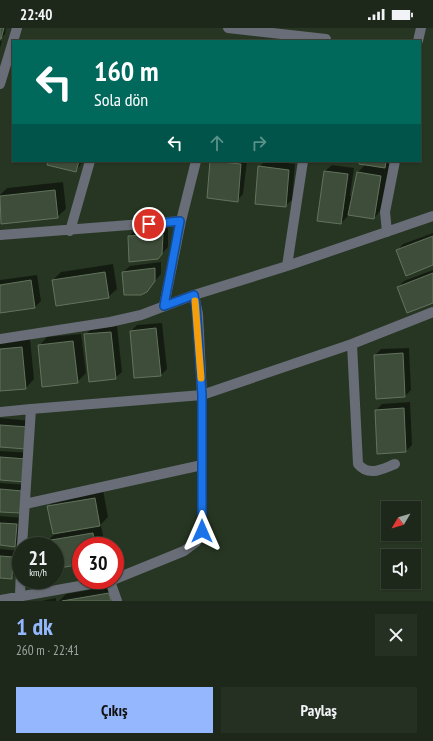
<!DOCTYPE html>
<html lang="tr">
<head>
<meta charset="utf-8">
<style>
  :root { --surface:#1d281a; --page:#253023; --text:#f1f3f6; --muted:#a0a6a2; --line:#3b4439; --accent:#94b7fd }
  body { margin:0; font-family:"PT Sans Narrow",sans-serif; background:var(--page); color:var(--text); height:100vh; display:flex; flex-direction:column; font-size:15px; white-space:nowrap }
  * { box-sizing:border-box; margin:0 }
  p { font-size:13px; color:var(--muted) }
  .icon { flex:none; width:22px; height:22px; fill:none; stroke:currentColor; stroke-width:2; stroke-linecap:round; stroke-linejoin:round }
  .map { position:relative; height:573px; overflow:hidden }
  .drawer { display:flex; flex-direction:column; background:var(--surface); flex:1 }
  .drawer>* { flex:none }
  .guide { position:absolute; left:12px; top:12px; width:409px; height:122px; border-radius:0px; box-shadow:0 1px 3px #0004,0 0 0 1px var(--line); background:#00695c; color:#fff; overflow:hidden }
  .needle { width:26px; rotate:232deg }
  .controls { position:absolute; left:381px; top:473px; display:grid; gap:8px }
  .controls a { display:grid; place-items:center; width:40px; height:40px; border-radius:0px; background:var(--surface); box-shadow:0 1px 3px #0004,0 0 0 1px var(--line); font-size:20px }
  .speed { position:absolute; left:12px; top:509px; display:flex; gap:8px; font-size:20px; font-weight:700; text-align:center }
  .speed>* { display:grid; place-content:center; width:52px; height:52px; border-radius:50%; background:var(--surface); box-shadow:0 1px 3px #0004,0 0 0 1px var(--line); line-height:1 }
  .speed small { font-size:10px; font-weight:400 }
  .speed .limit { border:6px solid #d22; background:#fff; color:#111 }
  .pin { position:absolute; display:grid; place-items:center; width:34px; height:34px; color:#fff; margin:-17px; border:2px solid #fff; border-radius:50%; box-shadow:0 1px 4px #0007 }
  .me { position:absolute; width:44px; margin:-22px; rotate:0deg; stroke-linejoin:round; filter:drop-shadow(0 0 3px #0008) }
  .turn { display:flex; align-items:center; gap:14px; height:84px; padding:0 16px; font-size:18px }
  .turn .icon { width:52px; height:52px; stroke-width:2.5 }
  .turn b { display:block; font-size:28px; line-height:34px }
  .lanes { display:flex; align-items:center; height:38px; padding:0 16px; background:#0003; justify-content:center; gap:20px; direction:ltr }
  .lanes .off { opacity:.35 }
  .round { display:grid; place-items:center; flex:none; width:42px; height:42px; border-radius:0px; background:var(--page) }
  .head { display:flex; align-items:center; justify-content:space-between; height:68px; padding:0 16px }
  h1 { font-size:24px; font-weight:800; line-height:30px; color:var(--accent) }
  .action { display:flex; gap:8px; margin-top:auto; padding:8px 16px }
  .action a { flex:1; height:46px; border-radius:0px; background:var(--accent); color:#111; font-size:16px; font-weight:800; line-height:46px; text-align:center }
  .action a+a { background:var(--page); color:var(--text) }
  .status { display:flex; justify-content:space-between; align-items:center; height:28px; padding:0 20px; background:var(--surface); direction:ltr }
  .status svg { height:11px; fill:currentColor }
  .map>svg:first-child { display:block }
</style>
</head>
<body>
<div class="status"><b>22:40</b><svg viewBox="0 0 49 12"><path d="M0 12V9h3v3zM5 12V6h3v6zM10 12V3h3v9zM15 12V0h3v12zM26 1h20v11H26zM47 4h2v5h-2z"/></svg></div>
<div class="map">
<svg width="433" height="573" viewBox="0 0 433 573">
  <rect width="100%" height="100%" fill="#273622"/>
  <path fill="#0007" d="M0 0H6L5 6 1 10Z
    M0 13H2L0 20Z
    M49 133H83L76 143Z
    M211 133H247L243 166 237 173Z
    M265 133 295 136 292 172 285 178 259 139Z
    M360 133H390L388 136H392L385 178 374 190 348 186 347 189 341 195 318 192 325 143 332 137 354 140 350 168H352L358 144 366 136Z
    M63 154 66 181 57 189 2 195 0 167 7 160Z
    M168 200V219L158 230 129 208 135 202Z
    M433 205V236L397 223 403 216Z
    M161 234V246L149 260 123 244 130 238Z
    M113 236 117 261 108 269 53 252 61 244Z
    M433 242V273L398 259 404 253Z
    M37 247 41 273 35 279 0 284V252Z
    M162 295 167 341 161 347 131 303 137 297Z
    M117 298 122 344 115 350 85 307 91 301Z
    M81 306 86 345 77 354 39 318 47 309Z
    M30 311 34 351 26 360 0 362V314Z
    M409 320 411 362 405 368 375 327 381 321Z
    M410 374 412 417 406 423 378 425 376 382 382 376Z
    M0 390 33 393 0 418Z
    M0 423 33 425 0 451Z
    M0 455 27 457 0 483Z
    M103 462 108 489 99 498 101 497 105 518H81V535L55 540V518H47V514L56 504 49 478 57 470Z
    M0 488 23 490 21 511 15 518 0 516Z
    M0 521 19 523 17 544 11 550 0 549Z
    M117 557 120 573H59L66 566Z
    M56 570V573H41Z"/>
  <path fill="#3e4d39" stroke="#62735d" d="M0 0H4L1 11H0Z
    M48 133H79L76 144 47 137Z
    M210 133 241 136 238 174 207 170Z
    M359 133H386L385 140 359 136Z
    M258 138 289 142 286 179 255 176Z
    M324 143 348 146 341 196 317 193Z
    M357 144 381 148 374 191 348 187Z
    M55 162 58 190 1 196 0 168Z
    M163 206 162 226 158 231 129 234 128 208Z
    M433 208V237L406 248 396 222Z
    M155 240V253L147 264 141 267H124L122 244Z
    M105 244 109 270 56 278 52 252Z
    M433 245V275L407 285 397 259Z
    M31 252 35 280 0 285V257Z
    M156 300 161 348 134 350 130 303Z
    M111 304 116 351 89 354 84 306Z
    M73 313 78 355 42 359 38 317Z
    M22 319 26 361 0 363V321Z
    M403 325 405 369 376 371 374 327Z
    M404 380 406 424 377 426 375 382Z
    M0 397 28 399 26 421 0 419Z
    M0 429 27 431 25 454 0 452Z
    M0 461 22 463 20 485 0 484Z
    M95 470 100 498 53 506 47 478Z
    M0 495 17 496 15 519 0 517Z
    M93 505 95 518H81V536L55 541V518H46L45 513Z
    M0 528 13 529 12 551 0 550Z
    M109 565 111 573H62Z"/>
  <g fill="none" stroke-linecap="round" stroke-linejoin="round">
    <path stroke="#686d77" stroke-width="10" d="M228 0 326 11
      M418 13 421 0
      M0 56 17 0
      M70 203 90 133
      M387 204 385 184 395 133
      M0 207 181 193
      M287 238 303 133
      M164 278 181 193 196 133
      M0 311 110 294 141 287 194 267 287 238 433 188
      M352 316 358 436C369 449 382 441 395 436
      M31 381 202 367 352 316 433 284
      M0 384 31 381 22 518
      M25 476 202 437
      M115 551 184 523 196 514 202 503V367L198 286 194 267
      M110 553 117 573
      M20 568 21 538
      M0 572 113 552"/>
  </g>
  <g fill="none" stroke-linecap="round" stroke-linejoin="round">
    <defs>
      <path id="route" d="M149 196 180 193 164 278 194 267 196 277 202 367V503"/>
    </defs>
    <use href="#route" stroke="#114b97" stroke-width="10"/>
    <use href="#route" stroke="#1a73e8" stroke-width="7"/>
    <path stroke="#f59e0b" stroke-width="7" d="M195 273 201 350"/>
  </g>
</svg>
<div class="controls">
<a><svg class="needle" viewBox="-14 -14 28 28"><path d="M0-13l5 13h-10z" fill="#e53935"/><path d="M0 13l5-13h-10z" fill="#a0a6a2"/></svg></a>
<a><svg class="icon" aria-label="sound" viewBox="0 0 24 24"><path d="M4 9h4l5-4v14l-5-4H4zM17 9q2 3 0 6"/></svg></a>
</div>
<div class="speed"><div>21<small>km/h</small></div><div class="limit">30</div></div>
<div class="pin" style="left:149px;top:196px;background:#d93025"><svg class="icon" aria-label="arrive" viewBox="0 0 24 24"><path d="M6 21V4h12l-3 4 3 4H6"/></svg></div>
<svg class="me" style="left:202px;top:503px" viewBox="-20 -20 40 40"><path d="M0-17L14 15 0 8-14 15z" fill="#1a73e8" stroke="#fff" stroke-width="4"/></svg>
<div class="guide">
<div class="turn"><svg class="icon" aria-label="left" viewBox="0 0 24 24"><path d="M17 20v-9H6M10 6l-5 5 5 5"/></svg><div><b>160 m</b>Sola dön</div></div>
<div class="lanes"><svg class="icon" aria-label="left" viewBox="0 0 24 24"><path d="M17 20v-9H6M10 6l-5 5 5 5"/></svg><svg class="icon off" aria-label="ahead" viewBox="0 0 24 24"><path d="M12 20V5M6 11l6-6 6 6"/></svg><svg class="icon off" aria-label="right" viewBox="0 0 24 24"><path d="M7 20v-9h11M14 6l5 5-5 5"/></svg></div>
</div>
</div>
<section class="drawer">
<div class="head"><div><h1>1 dk</h1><p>260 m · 22:41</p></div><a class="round"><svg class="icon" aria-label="close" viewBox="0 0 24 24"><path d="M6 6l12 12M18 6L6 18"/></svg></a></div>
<div class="action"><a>Çıkış</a><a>Paylaş</a></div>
</section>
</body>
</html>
